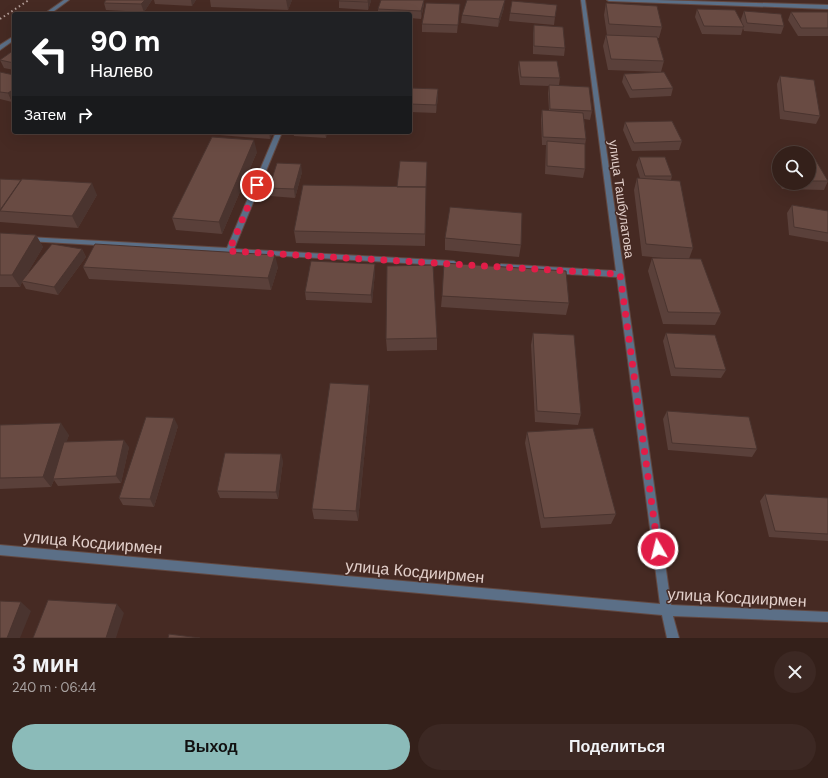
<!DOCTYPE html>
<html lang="ru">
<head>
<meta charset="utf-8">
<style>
  :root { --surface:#34201a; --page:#3c2823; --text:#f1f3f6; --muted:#a9a3a2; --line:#4e3e39; --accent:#8bbbb9 }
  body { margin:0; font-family:"DM Sans",sans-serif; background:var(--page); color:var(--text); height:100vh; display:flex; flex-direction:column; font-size:15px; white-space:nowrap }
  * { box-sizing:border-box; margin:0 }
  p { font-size:13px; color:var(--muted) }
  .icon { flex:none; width:22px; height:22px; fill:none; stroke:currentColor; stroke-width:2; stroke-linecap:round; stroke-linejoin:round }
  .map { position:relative; height:638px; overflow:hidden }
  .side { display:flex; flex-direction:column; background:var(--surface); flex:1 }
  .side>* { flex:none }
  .guide { position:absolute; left:12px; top:12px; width:400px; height:122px; border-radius:4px; box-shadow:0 4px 16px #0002,0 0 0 1px var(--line); background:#202124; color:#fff; overflow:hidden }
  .tools { position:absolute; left:772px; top:146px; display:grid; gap:8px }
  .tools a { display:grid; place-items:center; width:44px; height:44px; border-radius:50%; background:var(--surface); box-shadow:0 4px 16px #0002,0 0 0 1px var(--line); font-size:20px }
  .pin { position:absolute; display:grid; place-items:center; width:34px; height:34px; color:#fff; margin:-17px; border:2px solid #fff; border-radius:50%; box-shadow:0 1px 4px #0007 }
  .me { position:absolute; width:44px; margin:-22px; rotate:352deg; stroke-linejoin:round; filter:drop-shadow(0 0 3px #0008) }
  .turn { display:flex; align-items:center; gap:14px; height:84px; padding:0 12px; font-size:18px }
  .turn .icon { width:52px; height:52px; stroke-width:2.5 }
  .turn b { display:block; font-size:28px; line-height:34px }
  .then { display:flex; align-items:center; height:38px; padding:0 12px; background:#0003; gap:8px; font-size:15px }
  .round { display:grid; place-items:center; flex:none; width:42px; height:42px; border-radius:21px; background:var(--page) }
  .summary { display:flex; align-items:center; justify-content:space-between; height:68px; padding:0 12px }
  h1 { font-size:24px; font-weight:700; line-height:30px }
  .action { display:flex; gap:8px; margin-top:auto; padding:8px 12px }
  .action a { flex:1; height:46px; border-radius:24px; background:var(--accent); color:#111; font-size:16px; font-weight:700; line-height:46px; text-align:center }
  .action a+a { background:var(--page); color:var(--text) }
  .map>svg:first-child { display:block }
</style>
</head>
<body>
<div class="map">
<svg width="828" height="638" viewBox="0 0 828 638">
  <rect width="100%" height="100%" fill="#462a23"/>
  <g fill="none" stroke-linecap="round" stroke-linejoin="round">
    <defs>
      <path id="street" d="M64 0H69L50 14H44Z
        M581 0H585L671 605 828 612V622L673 616 679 638H667L662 615 0 555V545L660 604 617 277 501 270 497 267 501 264 616 271Z
        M607 0H656L828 5V9L609 1Z
        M14 36V40L0 50V45Z
        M276 132H282L234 249 454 261 458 264 457 266 28 241 24 239 28 237 227 248Z"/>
    </defs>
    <use href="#street" stroke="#624841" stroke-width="2"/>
    <use href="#street" fill="#5b6f87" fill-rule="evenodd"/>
    <path stroke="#b49f99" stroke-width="2" stroke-dasharray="1.5 3" stroke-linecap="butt" d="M0 19 29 0"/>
  </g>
  <path fill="#5a403a" d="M106 0H152L144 12 106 10 104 3Z
    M154 0H196L192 6 155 4Z
    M210 0H292L288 10 211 7Z
    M381 0H424V4L421 19 410 18V14H378V9Z
    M339 1H371L368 10 339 8Z
    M606 3 662 27 659 38H657L664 61 661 72 608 70 603 46 606 35H607L604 15Z
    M460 4 457 33 422 32V24Z
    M504 8 498 27 461 23 462 15Z
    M697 9 742 25 741 19 744 11 784 26 781 34 744 31 743 28 741 35 702 34 695 17Z
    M791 12H828V36H798L788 20Z
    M510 13 555 17 554 25 509 21Z
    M534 25 565 48 564 56 533 54V33Z
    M14 50V70L4 68 0 60Z
    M519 61 560 78 559 85 592 111 590 120 584 119 586 139 585 145V169L583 178 545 174 546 145H542L541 119 542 110 549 111 548 93 549 86 520 85 518 69Z
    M0 72 12 102 0 99Z
    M624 74 673 88 671 96 630 98 622 82Z
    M780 76 820 116 816 124 780 119 777 84Z
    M410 88 438 89V97L436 113 410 112Z
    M625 122 682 141 679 150 632 151 623 130Z
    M207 132H273L270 139 207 134Z
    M293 132H327L326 138 294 136Z
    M257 152 222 234 176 230 172 218Z
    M639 157 672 176 671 180 693 248 689 259 721 313 715 325 663 324 648 271 652 258 673 259 642 256 634 190 637 178H640L636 165Z
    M775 159H779V183H809V159L828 181 824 190 782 189 771 167Z
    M302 172 295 198 270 196 269 188Z
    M0 179 97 195 78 228 0 222Z
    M397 187 426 189 425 246 296 243 294 231Z
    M792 205 828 211V242L789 235 787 213Z
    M0 233 36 235 43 247 27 274 82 249 86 257 58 295 26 289 22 282 20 287H0Z
    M445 238 521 245 519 257 445 250Z
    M83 267H278L271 290 89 279Z
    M375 272 372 303 306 300 305 292Z
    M442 296 569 303 566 315 441 307Z
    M533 333 581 414 578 425 535 422 531 345Z
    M666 333 726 370 721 378 671 376 663 341Z
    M437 338V350L387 351 386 339Z
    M369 385 370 396 358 521 314 519 312 509Z
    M667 411 757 449 752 457 668 450 663 419Z
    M0 425 69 435 66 442 129 447 121 483 58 486 54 480 51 487 0 489Z
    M178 426 154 507 123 505 119 498Z
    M527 432 616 514 611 524 541 528 525 443Z
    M283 461 278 499 220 498 217 491Z
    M765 494 828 498V541L769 537 760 501Z"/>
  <path fill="#4a342f" d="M145 0H152L144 12 141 4Z
    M191 0H196L192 6Z
    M286 0H292L288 10Z
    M368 0H371V1L368 10Z
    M424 0V4L421 19V11Z
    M505 0 504 8 498 27 499 19Z
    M14 89V100L12 102 8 93Z
    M438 89V97L436 113V105Z
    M269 132H273L270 139Z
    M325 132H327L326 138Z
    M254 140 257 152 222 234 219 222Z
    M301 164 302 172 295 198 294 189Z
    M92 183 97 195 78 228 72 216Z
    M36 235 43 247 23 281H22V282L20 287 12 275Z
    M82 249 86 257 58 295 54 287Z
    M275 255 278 267 271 290 268 278Z
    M375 264V272L372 303 371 295Z
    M369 385 370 396 358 521 356 511Z
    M174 418 178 426 154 507 150 499Z
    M61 423 69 435 54 479H53L54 480 51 487 43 477Z
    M124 440 129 447 121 483 116 476Z
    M281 454 283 461 278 499 276 492Z
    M21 602 31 611 20 638H7Z
    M117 604 124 613 116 638H106Z"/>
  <path fill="#694b43" stroke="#4a342f" d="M106 0H145L141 4 104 3Z
    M339 0H368V2L339 1Z
    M381 0H424L421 11 378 9Z
    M467 0H505L499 19 462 15Z
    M512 1 557 5 555 17 510 13Z
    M426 3 460 4 458 25 422 24Z
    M606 3 657 6 662 27 609 24Z
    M697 9 735 10 744 27 704 26Z
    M744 11 781 14 784 26 747 23Z
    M791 12H828V28H801Z
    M534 25 563 27 565 48 534 46Z
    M606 35 657 37 664 61 611 59Z
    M14 50V63L0 60Z
    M519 61H557L560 78 521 77Z
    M0 72 14 75V89L8 93 0 92Z
    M664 72 673 88 632 90 624 74Z
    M780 76 814 80 820 116 784 111Z
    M549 85 589 87 592 111 550 109Z
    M410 88 438 89 436 105 410 104Z
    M542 110 583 113 586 139 543 137Z
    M672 121 682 141 634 143 625 122Z
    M212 137 254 140 219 222 172 218Z
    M547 141 585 144V169L547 166Z
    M639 157H665L672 176H645Z
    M775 159H779V167Z
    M809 159H815L828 181H809Z
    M400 161 427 162 426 187H397Z
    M277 163 301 164 294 189 269 188Z
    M637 178 680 181 693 248 646 244Z
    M0 179 21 180 0 210Z
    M22 179 92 183 72 216 0 211Z
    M303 185 426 187 425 234 294 231Z
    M792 205 828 211V233L794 227Z
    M450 207 522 213 521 245 445 238Z
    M0 233 36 235 12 275H0Z
    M52 244 82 249 54 287 22 281Z
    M95 244 275 255 268 278 83 267Z
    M652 258 701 259 721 313 668 312Z
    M311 261 375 264 371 295 305 292Z
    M444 263 566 271 569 303 442 296Z
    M433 265 437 338 386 339 387 266Z
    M533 333 574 335 581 414 537 411Z
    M666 333 715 335 726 370 675 368Z
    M330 383 369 385 356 511 312 509Z
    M667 411 749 417 757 449 672 443Z
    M146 417 174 418 150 499 119 498Z
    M61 423 43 477 0 478V425Z
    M593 428 616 514 544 518 527 432Z
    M124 440 116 476 53 479 64 442Z
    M225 453 281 454 276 492 217 491Z
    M765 494 828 498V534L775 531Z
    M48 600 117 604 106 638H33Z
    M0 601 21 602 7 638H0Z
    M169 634 200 638H168Z"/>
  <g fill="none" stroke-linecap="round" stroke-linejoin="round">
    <path stroke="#e11d48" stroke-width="7" stroke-dasharray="0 12.6" d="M257 185 229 251 620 274 658 549"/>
  </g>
  <g text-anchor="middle" stroke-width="3" stroke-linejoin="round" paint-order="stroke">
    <g font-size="13" fill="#e2cfca" stroke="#462a23">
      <text transform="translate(622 199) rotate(82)" y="5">улица Ташбулатова</text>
    </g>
    <g font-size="16" fill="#e2cfca" stroke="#462a23">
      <text transform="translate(93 542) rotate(5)" y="6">улица Косдиирмен</text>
      <text transform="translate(415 571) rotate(5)" y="6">улица Косдиирмен</text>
      <text transform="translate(737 597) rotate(3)" y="6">улица Косдиирмен</text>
    </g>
  </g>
</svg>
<div class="tools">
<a><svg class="icon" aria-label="search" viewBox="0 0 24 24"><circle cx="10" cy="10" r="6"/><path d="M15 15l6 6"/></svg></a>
</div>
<div class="pin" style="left:257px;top:185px;background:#d93025"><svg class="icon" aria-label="arrive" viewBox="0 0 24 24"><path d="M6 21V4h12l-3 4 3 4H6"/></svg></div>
<svg class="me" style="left:658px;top:549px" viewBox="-20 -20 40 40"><circle r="17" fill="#e11d48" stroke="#fff" stroke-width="3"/><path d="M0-11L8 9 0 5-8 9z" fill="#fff"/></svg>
<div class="guide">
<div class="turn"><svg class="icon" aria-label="left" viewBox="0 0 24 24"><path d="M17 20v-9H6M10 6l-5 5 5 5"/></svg><div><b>90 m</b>Налево</div></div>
<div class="then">Затем<svg class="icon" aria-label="right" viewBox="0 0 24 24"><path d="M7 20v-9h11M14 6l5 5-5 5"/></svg></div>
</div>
</div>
<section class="side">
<div class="summary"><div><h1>3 мин</h1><p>240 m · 06:44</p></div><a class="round"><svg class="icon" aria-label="close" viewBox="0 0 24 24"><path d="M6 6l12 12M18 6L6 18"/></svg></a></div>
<div class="action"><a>Выход</a><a>Поделиться</a></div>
</section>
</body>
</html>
